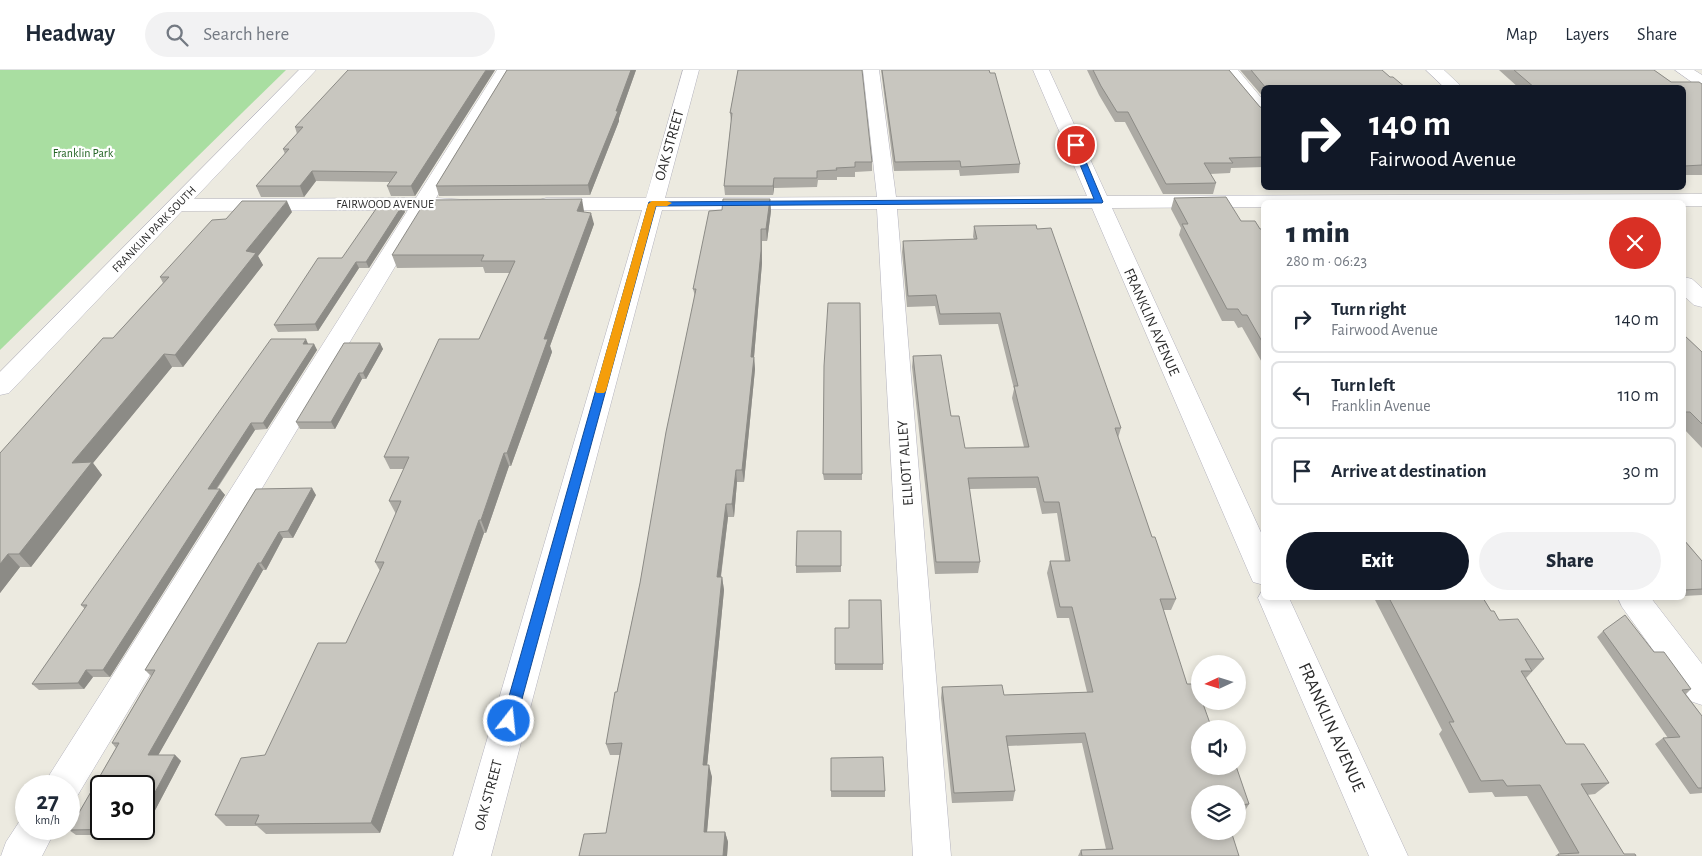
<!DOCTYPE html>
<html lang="en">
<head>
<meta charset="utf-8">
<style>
  :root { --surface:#fff; --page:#f2f2f3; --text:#1f2937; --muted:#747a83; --line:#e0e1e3; --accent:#111827 }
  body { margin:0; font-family:"Alegreya Sans",sans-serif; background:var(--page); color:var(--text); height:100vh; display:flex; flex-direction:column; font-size:19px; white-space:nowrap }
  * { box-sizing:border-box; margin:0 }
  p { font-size:16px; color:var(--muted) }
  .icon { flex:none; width:28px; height:28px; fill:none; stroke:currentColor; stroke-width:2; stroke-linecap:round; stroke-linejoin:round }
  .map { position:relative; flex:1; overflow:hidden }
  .details { position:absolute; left:1261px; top:130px; width:425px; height:400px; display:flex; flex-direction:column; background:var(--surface); border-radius:8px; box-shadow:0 2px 8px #0003 }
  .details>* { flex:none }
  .banner { position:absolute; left:1261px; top:15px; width:425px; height:105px; border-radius:8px; box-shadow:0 2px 8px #0003; background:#111827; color:#fff; overflow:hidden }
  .needle { width:32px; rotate:266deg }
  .tools { position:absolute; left:1191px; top:585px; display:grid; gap:10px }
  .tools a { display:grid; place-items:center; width:55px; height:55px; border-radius:50%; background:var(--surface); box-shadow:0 2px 8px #0003; font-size:25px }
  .speed { position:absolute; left:15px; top:705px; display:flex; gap:10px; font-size:25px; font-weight:700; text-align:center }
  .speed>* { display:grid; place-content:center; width:65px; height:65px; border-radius:50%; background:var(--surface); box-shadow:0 2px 8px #0003; line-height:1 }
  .speed small { font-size:12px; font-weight:400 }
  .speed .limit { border:2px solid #111; border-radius:8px; background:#fff; color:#111 }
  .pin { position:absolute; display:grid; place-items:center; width:42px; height:42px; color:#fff; margin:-21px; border:2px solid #fff; border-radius:50%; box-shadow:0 1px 5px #0007 }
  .me { position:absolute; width:55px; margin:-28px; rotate:16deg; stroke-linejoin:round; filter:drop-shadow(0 0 4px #0008) }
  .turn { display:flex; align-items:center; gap:18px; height:105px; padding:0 25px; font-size:22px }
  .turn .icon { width:65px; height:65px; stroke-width:2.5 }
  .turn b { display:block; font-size:35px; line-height:42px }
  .round { display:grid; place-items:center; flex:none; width:52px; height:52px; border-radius:26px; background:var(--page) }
  .head { display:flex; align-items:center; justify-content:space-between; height:85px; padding:0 25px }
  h1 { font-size:30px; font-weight:800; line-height:38px }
  .cta { display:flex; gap:10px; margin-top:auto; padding:10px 25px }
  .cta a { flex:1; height:58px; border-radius:30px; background:var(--accent); color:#fff; font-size:20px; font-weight:800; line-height:58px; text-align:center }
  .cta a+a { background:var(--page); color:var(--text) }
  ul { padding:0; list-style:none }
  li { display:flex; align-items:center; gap:15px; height:68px; margin:0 10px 8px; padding:0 15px; border:2px solid var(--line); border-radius:8px }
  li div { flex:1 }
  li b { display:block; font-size:19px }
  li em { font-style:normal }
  header { display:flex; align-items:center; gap:30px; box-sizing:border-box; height:70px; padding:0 25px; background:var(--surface); border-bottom:1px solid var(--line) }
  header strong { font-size:24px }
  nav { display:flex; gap:28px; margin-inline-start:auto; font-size:18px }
  .search { width:350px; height:45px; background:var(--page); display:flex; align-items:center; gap:12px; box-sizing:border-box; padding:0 18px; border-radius:28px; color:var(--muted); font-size:19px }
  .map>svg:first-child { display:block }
</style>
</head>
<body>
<header>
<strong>Headway</strong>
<div class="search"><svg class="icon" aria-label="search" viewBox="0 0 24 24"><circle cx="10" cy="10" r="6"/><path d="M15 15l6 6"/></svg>Search here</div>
<nav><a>Map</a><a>Layers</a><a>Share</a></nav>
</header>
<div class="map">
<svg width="1702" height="786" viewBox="0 0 1702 786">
  <rect width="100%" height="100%" fill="#eceae0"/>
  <path fill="#a9dea1" d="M0 0H286L0 280Z"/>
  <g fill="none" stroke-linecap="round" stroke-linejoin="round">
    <defs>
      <path id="minor" d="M299 0H316L194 129 416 128 497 0H513L436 128 468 130 471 134 468 138 429 140 76 728 69 731V716H45L50 704 408 140 182 141 9 323 0 325V302Z
        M683 0H699L665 128 877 127 863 0H879L896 127 1087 126 1033 0H1049L1107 126 1702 124V136H1684V132H1264V137L1112 138 1264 469V515L1253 512 1249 503 1092 138 897 139 951 786H913L877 139 662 140 491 786H453L642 140H546L539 138 536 134 539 130 546 128H646Z
        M1221 0H1238L1264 31V47L1258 46Z
        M1426 0H1444L1463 18H1445Z
        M1675 0H1694L1702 5V17L1696 15Z
        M1684 207 1692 209 1702 218V237L1694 235 1684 226Z
        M1263 519 1264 528H1289L1408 786H1369L1258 528Z
        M1618 528H1651L1702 594V635L1690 631 1622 537Z
        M26 745V759H56L42 786H1L6 772 23 746Z"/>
    </defs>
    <use href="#minor" stroke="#b4b3be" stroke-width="1"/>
    <use href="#minor" fill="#fff" fill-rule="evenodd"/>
  </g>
  <path fill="#acaaa4" d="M495 0 415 126H391L387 116 390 112 316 111 304 127H261L256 116 285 84 283 79 297 64 295 57Z
    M507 0H636L619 48V51L590 125 439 126 436 116Z
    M738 0 872 92V101L855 102V107H837V110H818L817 117 774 118 773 125H725L724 116 731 52 730 43Z
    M881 0H989L1020 94 1019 103 960 106 959 100 894 101Z
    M1087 0H1229L1260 37 1264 38V97L1231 98 1230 103 1210 104 1216 113 1213 124H1163L1125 52H1115L1099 25Z
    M1240 0H1382L1390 7 1406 18H1264V28Z
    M1499 0H1654L1671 12 1702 14V105H1684V18H1519Z
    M1174 128 1260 159H1264V296L1242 257 1238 258 1234 251H1222L1179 165 1181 158 1171 139Z
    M770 129 771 141 767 171H762V193L754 287 755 299 744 412H737L734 447H728L721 507H722L724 520 707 695 712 707 707 762H725L728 772 727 786H579L606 763 620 685H610L606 674 640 513 695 226 693 219 722 140Z
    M402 136 405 142 369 198H359L318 261 278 262 274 255 342 188Z
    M584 141V142L594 154 550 276 552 282 511 396H509L486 463H484L380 763 266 764 257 756H226L215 745 265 685 346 573 380 501 375 492 396 444 389 431 404 399H390L384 387 479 269 510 203H485L483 197 397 198 392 185Z
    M292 142 258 186 263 195 183 297H172L93 393 102 405 31 497H20L0 523V383L113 268 163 213 160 207Z
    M974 156 1121 358 1118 368 1152 467 1176 529 1171 540H1163L1200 659 1249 734 1243 744H1238V724H1200L1239 786H1078L1081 780 1106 779 1082 673 1008 676 1015 721 1013 731 952 733 941 628 942 617 1004 625 1087 622 1069 548H1057L1047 503 1050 491H1065L1057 443 1042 444 1036 418 969 419 980 492 978 503 935 504 912 297 913 286 951 346 965 378 1024 377 1012 328 1014 319 998 254 939 255 935 236 907 237 902 182 903 171 974 169 973 167Z
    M860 233 862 410H824L823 404Z
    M1684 265 1702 282V378L1684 359Z
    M380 273 383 279 366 309H362L335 359H300L296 352Z
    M308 274H314L317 280 267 359 255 360 217 419H220L225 425 110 607H93L84 619 39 620 32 614 85 539 81 535Z
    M256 419 316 425 293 468H283L266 500H263L158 685H175L181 691 142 765H76L69 760 116 678 112 673 151 606 145 600Z
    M841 461V502L796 503V496Z
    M1684 470 1702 491V525L1684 526Z
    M1374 528H1483L1491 541 1499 550 1544 589 1526 608 1566 674 1609 713 1595 724 1587 725 1624 784 1636 786H1555L1558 784H1560L1527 726 1495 727 1492 722 1469 723 1439 664 1442 660Z
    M835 558H849L883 594V600H835Z
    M1603 561 1654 582 1691 619 1686 624 1702 646V723L1690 724 1655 674 1663 668H1668L1597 567Z
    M831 688 885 721V727H831Z"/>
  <path fill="#8c8b86" d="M486 0H495L415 126 411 116Z
    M631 0H636L619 48V51L590 125 588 115Z
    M312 101 316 111 304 127 300 116Z
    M774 108V118L773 125V116Z
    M582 129 584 141 580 153 577 141Z
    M770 129 771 141 767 171 766 159Z
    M287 131 292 142 258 186 263 195 183 297 175 285 246 181Z
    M402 136 405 142 369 198 366 192Z
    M591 143 594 154 550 276 552 282 511 396 507 383 544 269Z
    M761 159 762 193 754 287 755 299 744 412 742 400Z
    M356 192 359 198 318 261 315 254Z
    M306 269 309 276 303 274Z
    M380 273 383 279 366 309 363 303Z
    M314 274 317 280 267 359 263 353Z
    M164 284 172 297 93 393 102 405 31 497 19 484 72 393Z
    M359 303 362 309 335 359 331 352Z
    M251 353 255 360 212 425 208 419Z
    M504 383 509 396 486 463 481 450Z
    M736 400 737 412 734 447 732 434Z
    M312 418 316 425 293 468 288 461Z
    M220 419 225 425 110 607 103 600Z
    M726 434 728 447 719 520 717 507Z
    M479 450 484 463 380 763 371 753Z
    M279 462 283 468 266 500 261 493Z
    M8 484 20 497 0 523V494Z
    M258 493 263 500 155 691 148 685Z
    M722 507 724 520 706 707 703 695Z
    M86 600 93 607 84 619 78 613Z
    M175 685 181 691 142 765 135 759H144V743Z
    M709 695 712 707 706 773 704 762Z
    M725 762 728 772 727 786H723Z"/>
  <path fill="#c8c6bf" stroke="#8c8b86" d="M348 0H486L411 116H387L397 102 312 101 300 116H256L289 79H283L303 57H295Z
    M507 0H631L616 41H618L588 115 436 116Z
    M738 0H862L872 92H855V97L836 98 837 100 817 101V108H774L773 116H724L732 43H730Z
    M882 0H989L990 3H995L1020 94 961 97 960 91 895 92Z
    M1093 0H1229L1260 37 1264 38V87L1229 88 1233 93H1204L1216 113 1166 114 1128 42H1117L1101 16Z
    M1251 0H1382L1390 7H1393L1406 18H1266Z
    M1514 0H1654L1671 12H1699L1702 14V95L1684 96V18H1535Z
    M1226 127 1241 151H1255L1260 159H1264V275L1247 245H1242L1238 239H1227L1182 154H1188L1174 128Z
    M582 129 577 141 591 143 544 269H548L507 383H504L481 450H479L371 753 255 754 259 745H215L241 688 265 685 318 573H346L384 492H375L401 431H389L409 387H384L439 269H479L515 191H481L484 185H392L426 130Z
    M723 129H770L766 159H761V181L751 287H754L742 400H736L732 434H726L717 507H722L703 695H709L704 762H725L723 786H579L584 764 606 763 622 673 606 674 615 622H617L640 513 666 362 696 219H693L709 141 722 140Z
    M242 131H287L246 181 256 183 175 285 164 284 72 393 92 392 19 484H8L0 494V383L103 268H113L169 207H160L212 150 226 149Z
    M378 136H402L366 192H356L315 254 274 255 318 188H342Z
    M1036 155 1037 159 1051 158 1121 358H1115L1152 467H1155L1176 529H1160L1187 614H1196L1200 624V631H1202L1212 659H1200V696H1236L1249 734 1238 735V724H1200V761H1231L1239 786H1082L1081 780 1113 779 1085 663 1006 666 1015 721 954 723 942 617 1002 615 1004 625 1093 622 1072 537H1060L1050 491H1070L1059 432H1044L1038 407 968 408 980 492H936L913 286 941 285 951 346H959L965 378 1029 377 1014 316H1018L1000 243 940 244 936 225 908 226 903 171 977 169 974 156Z
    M828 233H860L862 404H823L824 296Z
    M1684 265 1702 282V354L1690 342H1684Z
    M271 269H306L303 274H314L263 353H251L208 419H220L103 600H86L78 613 32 614 87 535H81Z
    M344 273H380L363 303H359L331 352H296Z
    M312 418 288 461 279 462 261 493H258L148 685H175L144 743V716H101V759H135L69 760 119 673H112L155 600H145L256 419Z
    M797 461H841V496H796Z
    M1684 470 1702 491V519L1684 520Z
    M1389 528H1483L1491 541H1494L1499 550 1518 549 1544 589H1525L1532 601H1521L1566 674H1584L1609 713 1581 714 1624 784H1635L1636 786H1559L1558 784 1579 783 1540 715 1507 716 1503 710 1481 711 1449 652H1454Z
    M849 530H881L883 594H835V558H849Z
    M1625 545 1654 582H1664L1691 619 1682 620 1702 646V718H1698L1663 668 1680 667 1603 561Z
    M883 687 885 721H831V688Z"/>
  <path fill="#1a73e8" stroke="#114b97" d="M1073 73 1079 75 1103 132 1102 133 656 136 516 651 514 656 509 658 504 656 502 651 649 132 1094 129 1072 75Z"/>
  <path fill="#f59e0b" d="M652 131H667L672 133 667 136H656L606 321 604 323H597L595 321 648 134Z"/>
  <g text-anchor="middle" stroke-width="4.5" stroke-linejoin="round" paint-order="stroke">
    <g font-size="12" fill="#216422" stroke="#fff">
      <text x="83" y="87">Franklin Park</text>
    </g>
    <g font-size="12" fill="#2c2c2c" stroke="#fff">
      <text x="385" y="138">FAIRWOOD AVENUE</text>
      <text transform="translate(154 159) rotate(-46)" y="4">FRANKLIN PARK SOUTH</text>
    </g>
    <g font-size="15" fill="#2c2c2c" stroke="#fff">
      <text transform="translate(669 75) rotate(-74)" y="5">OAK STREET</text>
      <text transform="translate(1152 252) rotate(66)" y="5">FRANKLIN AVENUE</text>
      <text transform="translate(905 393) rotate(-94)" y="5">ELLIOTT ALLEY</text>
      <text transform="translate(488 725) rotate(-75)" y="5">OAK STREET</text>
    </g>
    <g font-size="18" fill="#2c2c2c" stroke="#fff">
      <text transform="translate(1332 657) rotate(66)" y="6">FRANKLIN AVENUE</text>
    </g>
  </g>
</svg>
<div class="tools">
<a><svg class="needle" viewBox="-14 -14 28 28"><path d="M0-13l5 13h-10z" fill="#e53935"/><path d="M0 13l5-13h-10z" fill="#747a83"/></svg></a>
<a><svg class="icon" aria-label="sound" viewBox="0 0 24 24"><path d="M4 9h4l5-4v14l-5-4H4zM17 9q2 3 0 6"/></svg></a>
<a><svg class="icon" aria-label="layers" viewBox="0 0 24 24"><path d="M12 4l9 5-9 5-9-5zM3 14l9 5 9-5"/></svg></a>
</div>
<div class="speed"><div>27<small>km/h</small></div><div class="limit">30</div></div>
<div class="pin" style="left:1076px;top:75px;background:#d93025"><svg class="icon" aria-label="arrive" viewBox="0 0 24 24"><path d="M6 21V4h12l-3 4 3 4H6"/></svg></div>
<svg class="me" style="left:509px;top:651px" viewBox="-20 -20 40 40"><circle r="17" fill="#1a73e8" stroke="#fff" stroke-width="3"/><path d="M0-11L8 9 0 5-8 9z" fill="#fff"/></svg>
<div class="banner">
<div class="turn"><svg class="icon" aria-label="right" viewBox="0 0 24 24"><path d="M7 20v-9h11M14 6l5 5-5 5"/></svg><div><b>140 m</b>Fairwood Avenue</div></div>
</div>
<section class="details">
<div class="head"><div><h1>1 min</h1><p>280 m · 06:23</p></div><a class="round" style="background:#d93025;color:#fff"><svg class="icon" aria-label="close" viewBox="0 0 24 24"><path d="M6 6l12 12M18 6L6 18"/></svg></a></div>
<ul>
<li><svg class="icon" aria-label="right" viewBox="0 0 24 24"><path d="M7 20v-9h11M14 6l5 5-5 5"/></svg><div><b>Turn right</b><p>Fairwood Avenue</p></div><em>140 m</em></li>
<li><svg class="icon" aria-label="left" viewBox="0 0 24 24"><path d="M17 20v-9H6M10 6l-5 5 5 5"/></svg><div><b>Turn left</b><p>Franklin Avenue</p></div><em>110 m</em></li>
<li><svg class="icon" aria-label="arrive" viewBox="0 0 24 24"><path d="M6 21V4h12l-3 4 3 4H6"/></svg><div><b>Arrive at destination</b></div><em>30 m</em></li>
</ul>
<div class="cta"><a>Exit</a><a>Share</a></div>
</section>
</div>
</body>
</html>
